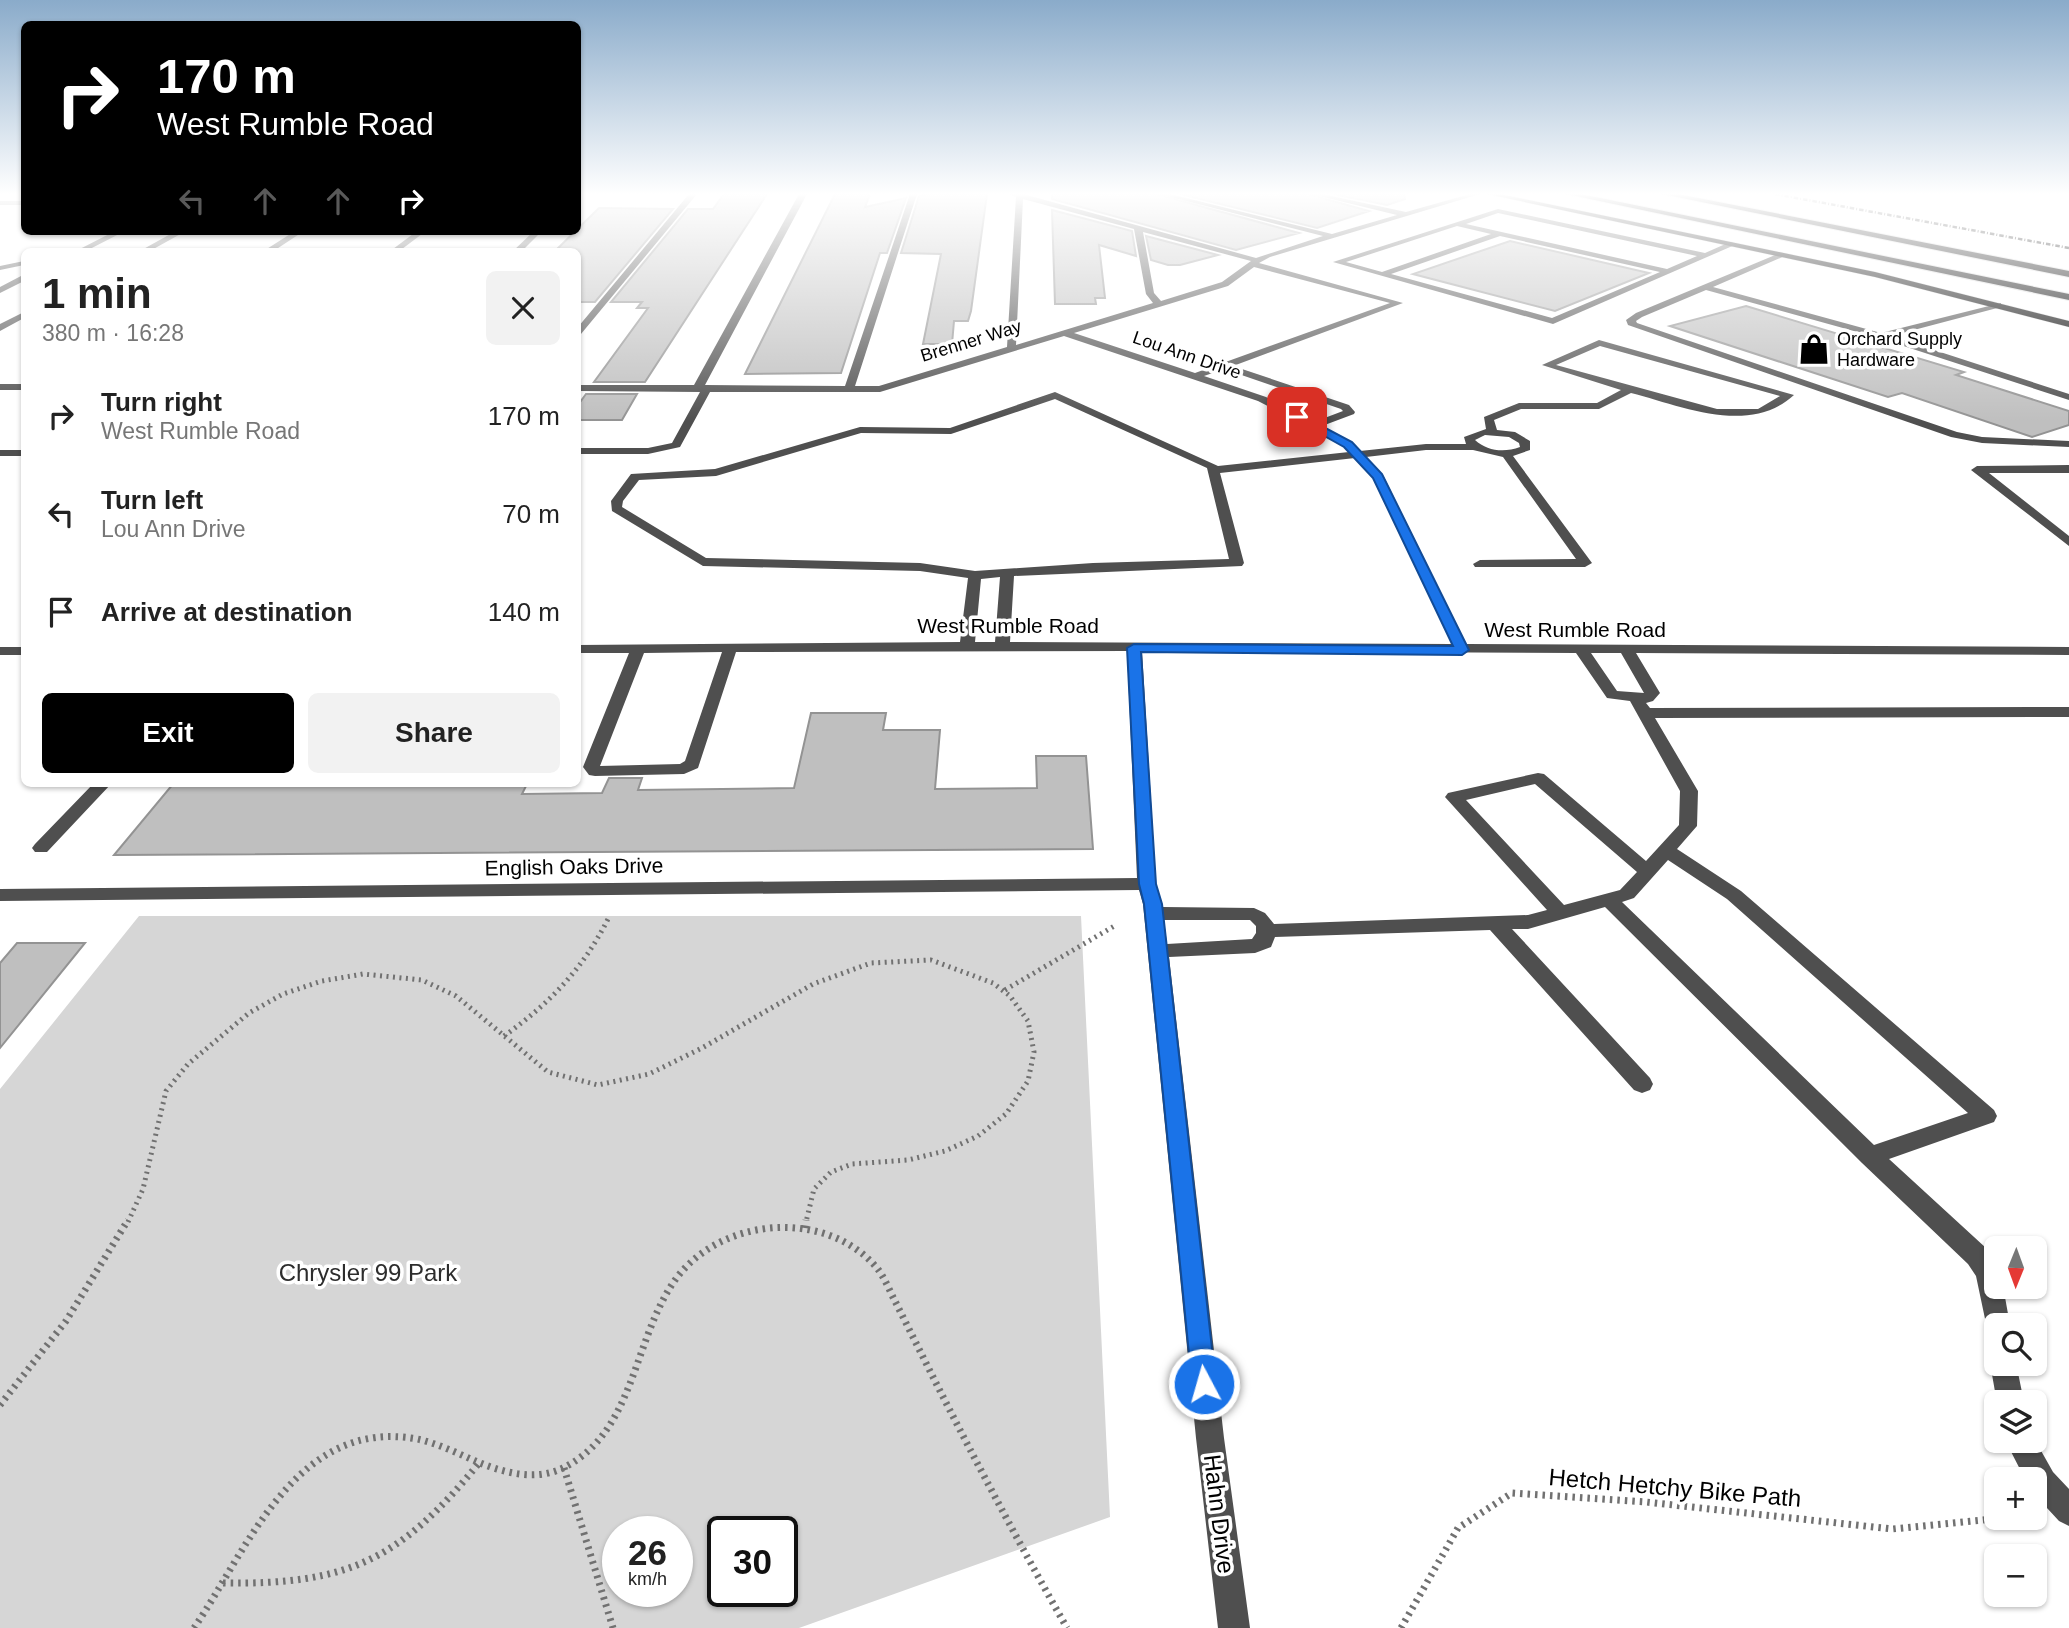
<!DOCTYPE html>
<html lang="en">
<head>
<meta charset="utf-8">
<style>
  :root { --surface:#fff; --page:#f2f2f2; --text:#222; --muted:#767676; --accent:#000 }
  body { margin:0; font-family:Arial,sans-serif; background:var(--page); color:var(--text); height:100vh; display:flex; flex-direction:column; font-size:26px; white-space:nowrap }
  * { box-sizing:border-box; margin:0 }
  p { font-size:23px; color:var(--muted) }
  .icon { flex:none; width:38px; height:38px; fill:none; stroke:currentColor; stroke-width:2; stroke-linecap:round; stroke-linejoin:round }
  .map { position:relative; flex:1; overflow:hidden }
  .side { position:absolute; left:21px; top:248px; width:560px; height:539px; display:flex; flex-direction:column; background:var(--surface); border-radius:10px; box-shadow:0 2px 5px #0004 }
  .side>* { flex:none }
  .top-card { position:absolute; left:21px; top:21px; width:560px; height:214px; border-radius:10px; box-shadow:0 2px 5px #0004; background:#000; color:#fff; overflow:hidden }
  .needle { width:46px; rotate:181deg }
  .fabs { position:absolute; left:1984px; top:1236px; display:grid; gap:14px }
  .fabs a { display:grid; place-items:center; width:63px; height:63px; border-radius:10px; background:var(--surface); box-shadow:0 2px 5px #0004; font-size:35px }
  .speed { position:absolute; left:602px; top:1516px; display:flex; gap:14px; font-size:35px; font-weight:700; text-align:center }
  .speed>* { display:grid; place-content:center; width:91px; height:91px; border-radius:50%; background:var(--surface); box-shadow:0 2px 5px #0004; line-height:1 }
  .speed small { font-size:18px; font-weight:400 }
  .speed .limit { border:4px solid #111; border-radius:10px; background:#fff; color:#111 }
  .pin { position:absolute; display:grid; place-items:center; width:60px; height:60px; color:#fff; margin:-30px; border-radius:14px; box-shadow:0 4px 10px #0006 }
  .me { position:absolute; width:77px; margin:-38px; rotate:354deg; stroke-linejoin:round; filter:drop-shadow(0 0 5px #0008) }
  .turn { display:flex; align-items:center; gap:24px; height:147px; padding:0 21px; font-size:32px }
  .turn .icon { width:91px; height:91px; stroke-width:2.5 }
  .turn b { display:block; font-size:49px; line-height:60px }
  .lanes { display:flex; align-items:center; height:66px; padding:0 21px; background:#0003; justify-content:center; gap:35px; direction:ltr }
  .lanes .off { opacity:.35 }
  .round { display:grid; place-items:center; flex:none; width:74px; height:74px; border-radius:10px; background:var(--page) }
  .head { display:flex; align-items:center; justify-content:space-between; height:119px; padding:0 21px }
  h1 { font-size:42px; font-weight:700; line-height:52px }
  .button { display:flex; gap:14px; margin-top:auto; padding:14px 21px }
  .button a { flex:1; height:80px; border-radius:10px; background:var(--accent); color:#fff; font-size:28px; font-weight:700; line-height:80px; text-align:center }
  .button a+a { background:var(--page); color:var(--text) }
  ul { padding:0; list-style:none }
  li { display:flex; align-items:center; gap:21px; height:98px; padding:0 21px }
  li div { flex:1 }
  li b { display:block; font-size:26px }
  li em { font-style:normal }
  .map>svg:first-child { display:block }
</style>
</head>
<body>
<div class="map">
<svg width="2069" height="1628" viewBox="0 0 2069 1628">
  <rect width="100%" height="100%" fill="#fff"/>
  <path fill="#d6d6d6" fill-rule="evenodd" d="M139 916H1081L1110 1517 799 1628H0V1089ZM677 1531V1591H618V1531ZM723 1531H782V1591H723Z"/>
  <path fill="#bfbfbf" stroke="#939393" stroke-width="2" d="M724 194H767L645 382H594L648 308H637L642 302H611L688 209H713Z
    M835 194H870L865 207 906 198 887 253H880L841 373 745 374Z
    M928 194H987L971 311 968 321H954L952 344H923L941 254 901 253 919 196Z
    M1052 194H1156L1299 233 1236 250 1052 199Z
    M1180 194H1308L1369 211 1317 228Z
    M1333 194H1404L1405 199 1387 205Z
    M599 208 673 209 595 302H578V252H554Z
    M1052 210 1132 231 1136 256 1099 245 1105 298H1095L1096 304H1055Z
    M1146 236 1218 255 1180 265H1168L1151 260Z
    M1510 241 1649 273 1555 311 1413 274Z
    M1746 306 1964 372 1956 375 2069 411V425L2032 437 1902 393 1888 397 1670 326Z
    M586 394H637L622 420H578V405Z
    M811 713H886L883 730H940L935 789 1037 788 1036 756H1086L1093 849 114 855 173 784H527L522 794 602 793 609 778H642L638 790 794 788Z
    M17 943H85L0 1048V963Z"/>
  <g fill="none" stroke-linecap="round" stroke-linejoin="round">
    <defs>
      <path id="major" d="M1487 194H1500L1875 272 2069 321V327L1875 277Z"/>
      <path id="highway" d="M1566 194H1581L2069 294V300Z
        M1662 194H1678L2069 271V277Z"/>
    </defs>
    <use href="#major" stroke="#dbdbdb" stroke-width="1"/>
    <use href="#highway" stroke="#dbdbdb" stroke-width="2"/>
    <path stroke="#717171" stroke-width="5" stroke-dasharray="2 4.5" stroke-linecap="butt" d="M1005 990 1116 925
      M504 1036C549 1004 583 969 608 919
      M128 1222 143 1189 166 1091 188 1064 249 1013 283 994 322 981 363 974 422 980 456 996 548 1072 598 1085 649 1074 702 1048 813 984 871 963 931 960 993 983 1010 996 1028 1021 1034 1052 1028 1081 1006 1114 978 1136 945 1151 908 1160 852 1164 831 1172 814 1189 806 1222"/>
    <path stroke="#717171" stroke-width="7" stroke-dasharray="2.5 5" stroke-linecap="butt" d="M805 1228 806 1220
      M0 1405 66 1321 128 1220
      M564 1468 613 1628
      M223 1583C348 1585 400 1560 479 1463
      M194 1628C248 1549 296 1417 417 1439 436 1443 455 1452 473 1460 501 1472 534 1482 563 1468 634 1433 633 1342 673 1283 717 1217 825 1207 877 1268 885 1278 890 1292 896 1303 909 1329 922 1355 935 1381 977 1464 1021 1547 1067 1628
      M1401 1628 1458 1528 1512 1493 1646 1502 1892 1529 2014 1517"/>
    <path fill="#4f4f4f" fill-rule="evenodd" d="M578 194H583L578 197Z
      M689 194H697L581 334 578 335V327Z
      M799 194H807L705 385 845 386 910 194H917L855 386H879L1007 347 1016 197 1009 194H1023L1256 258 1323 236 1159 194H1170L1332 234 1397 215 1311 194H1322L1406 212 1470 194H1480L1270 257 1259 263 1403 303 1233 366 1349 405 1355 412 1354 414 1322 426 1352 442 1360 451 1426 444H1466L1464 437 1486 429 1484 417 1519 403H1597L1621 390 1542 365 1599 340 1794 395C1749 436 1682 406 1631 393L1599 409H1521L1494 420 1497 430 1515 432 1530 441V450L1513 456 1592 563 1585 567H1475L1473 564 1480 560 1576 559 1503 457 1473 450H1426L1366 457 1384 477 1466 644 2069 647V655L1636 653 1660 693 1653 701 1646 703 1650 708 2069 707V717L1655 718 1698 791 1697 826 1677 849 1741 891 1994 1110 1997 1116 1994 1122 1889 1159 1986 1248 1997 1266V1286H2003L2010 1325H1997V1337L1988 1333 1976 1276 1968 1264 1862 1163 1605 907 1528 929H1512L1650 1078 1653 1084 1650 1090 1642 1093 1634 1090 1490 930 1275 937 1271 947 1255 953 1169 957 1224 1438 1250 1628H1218L1196 1438 1143 904 1139 890 0 901V889L1137 878 1127 651 736 652 698 768 684 774 595 776 589 775 583 767 629 653H578V645L960 642 968 578 920 571 703 566 612 511 611 501 631 474 715 469 860 427 950 428 1055 392 1218 466 1349 452 1344 446 1258 401 1064 336 880 392H710L680 447 648 454H578V448H648L672 443 700 392 578 391V385H694ZM1023 199 1134 229 1146 294 1153 303 1016 345ZM1143 232 1251 261 1222 282 1161 301 1154 293ZM1254 267 1390 303 1195 373 1074 333 1228 286ZM1600 346 1780 396 1758 409H1717L1556 365ZM1224 369 1341 409 1343 411 1314 422 1266 397 1204 376ZM1055 399 1207 468 1229 559 1093 563 975 571 920 563 706 558 622 507 623 501 639 480 716 476 861 433 951 434ZM1485 435 1509 437 1519 443 1520 447C1504 453 1487 451 1475 440ZM1355 458 1373 478 1452 644 1010 642 1014 576 1242 566 1244 563 1220 473ZM1000 577 995 642H975L981 579ZM1142 651 1576 653 1607 698 1630 701 1680 791 1679 825 1646 861 1544 774 1538 773 1448 793 1445 797 1547 910 1528 915 1274 924 1265 913 1254 908 1163 907 1156 884ZM722 652 685 761 680 764 600 766 644 653ZM1591 653H1621L1644 693 1617 691ZM1535 784 1637 872 1620 890 1564 905 1466 800ZM1668 860 1727 899 1968 1113 1874 1145 1622 902 1634 898ZM1164 920H1250L1256 926V933L1252 939 1167 944Z
      M0 201H24V205H0Z
      M1498 209 1705 253 1730 242 1737 244 1553 324 1333 262ZM1498 213 1697 256 1667 269 1466 224ZM1457 226 1491 234 1382 272 1346 262ZM1500 236 1660 272 1552 318 1391 274Z
      M115 231H125L84 252H74Z
      M176 231H186L148 252H138Z
      M295 231H304L272 252H262Z
      M417 231H426L398 252H389Z
      M534 231H542L521 252H512Z
      M1780 253 1787 255 1713 287 1881 333 2001 303V307L1891 336 2069 394V400L1879 338 1706 290 1642 317 1636 321 1637 323 1957 432 1982 437 2069 441V447L1982 443 1951 437 1628 325 1626 320 1636 313Z
      M24 261V265L0 270V266Z
      M21 276H24V281L0 293V287Z
      M24 312V318L0 331V324Z
      M0 384H24V390H0Z
      M0 450H24V456H0Z
      M2069 465V473H1989L2069 536V546L1971 470 1977 466Z
      M0 647H24V655H0Z
      M93 784H111L47 852H35L32 848 35 844Z
      M1997 1353V1363H2016L2024 1402 1997 1403 1990 1363Z
      M2005 1440H2035L2053 1472 2069 1489V1526L2059 1521 2035 1495V1479H2025Z"/>
    <use href="#major" fill="#000" fill-rule="evenodd"/>
    <use href="#highway" fill="#000" fill-rule="evenodd"/>
    <path stroke="#000" stroke-width="2.5" stroke-dasharray="4.5 2 1 2" stroke-linecap="butt" d="M1775 194 2069 248"/>
  </g>
  <linearGradient id="sky" x2="0" y2="1"><stop stop-color="#8aabca"/><stop offset="0.46" stop-color="#fff"/><stop offset="1" stop-color="#fff" stop-opacity="0"/></linearGradient>
  <rect width="2069" height="422" fill="url(#sky)"/>
  <path fill="#1a73e8" stroke="#114b97" stroke-width="2" d="M1294 415H1301L1352 442 1382 474 1469 650 1462 655 1141 652 1156 884 1162 904 1216 1384 1213 1392 1204 1395 1195 1392 1192 1384 1144 904 1139 884 1127 648 1134 644 1453 646 1373 478 1344 447 1294 419Z"/>
  <defs>
    <symbol id="shop-bare" viewBox="-9 -9 18 18"><path d="M-5-2.5h2.3a2.7 3.5 0 0 1 5.4 0H5L5.5 6h-11ZM-1.5-2.5h3a1.5 2.3 0 0 0-3 0Z" fill="#000" stroke="#fff" stroke-width="2.5" paint-order="stroke"/></symbol>
  </defs>
  <g fill-rule="evenodd">
    <use href="#shop-bare" x="1792" y="327" width="44" height="44"/>
  </g>
  <g text-anchor="middle" stroke-width="7" stroke-linejoin="round" paint-order="stroke">
    <g font-size="18" fill="#000" stroke="#fff" text-anchor="start">
      <text x="1837" y="345">Orchard Supply<tspan x="1837" dy="21">Hardware</tspan></text>
    </g>
    <g font-size="18" fill="#000" stroke="#fff">
      <text transform="translate(971 341) rotate(-17)" y="6">Brenner Way</text>
      <text transform="translate(1187 355) rotate(19)" y="6">Lou Ann Drive</text>
    </g>
    <g font-size="21" fill="#000" stroke="#fff">
      <text x="1008" y="633">West Rumble Road</text>
      <text x="1575" y="637">West Rumble Road</text>
      <text transform="translate(574 867) rotate(-1)" y="7">English Oaks Drive</text>
    </g>
    <g font-size="24" fill="#2d2d2d" stroke="#fff">
      <text x="368" y="1281">Chrysler 99 Park</text>
    </g>
    <g font-size="24" fill="#000" stroke="#fff">
      <text transform="translate(1675 1488) rotate(5)" y="8">Hetch Hetchy Bike Path</text>
      <text transform="translate(1219 1514) rotate(83)" y="8">Hahn Drive</text>
    </g>
  </g>
</svg>
<div class="fabs">
<a><svg class="needle" viewBox="-14 -14 28 28"><path d="M0-13l5 13h-10z" fill="#e53935"/><path d="M0 13l5-13h-10z" fill="#767676"/></svg></a>
<a><svg class="icon" aria-label="search" viewBox="0 0 24 24"><circle cx="10" cy="10" r="6"/><path d="M15 15l6 6"/></svg></a>
<a><svg class="icon" aria-label="layers" viewBox="0 0 24 24"><path d="M12 4l9 5-9 5-9-5zM3 14l9 5 9-5"/></svg></a>
<a>+</a>
<a>−</a>
</div>
<div class="speed"><div>26<small>km/h</small></div><div class="limit">30</div></div>
<div class="pin" style="left:1297px;top:417px;background:#d93025"><svg class="icon" aria-label="arrive" viewBox="0 0 24 24"><path d="M6 21V4h12l-3 4 3 4H6"/></svg></div>
<svg class="me" style="left:1204px;top:1384px" viewBox="-20 -20 40 40"><circle r="17" fill="#1a73e8" stroke="#fff" stroke-width="3"/><path d="M0-11L8 9 0 5-8 9z" fill="#fff"/></svg>
<div class="top-card">
<div class="turn"><svg class="icon" aria-label="right" viewBox="0 0 24 24"><path d="M7 20v-9h11M14 6l5 5-5 5"/></svg><div><b>170 m</b>West Rumble Road</div></div>
<div class="lanes"><svg class="icon off" aria-label="left" viewBox="0 0 24 24"><path d="M17 20v-9H6M10 6l-5 5 5 5"/></svg><svg class="icon off" aria-label="ahead" viewBox="0 0 24 24"><path d="M12 20V5M6 11l6-6 6 6"/></svg><svg class="icon off" aria-label="ahead" viewBox="0 0 24 24"><path d="M12 20V5M6 11l6-6 6 6"/></svg><svg class="icon" aria-label="right" viewBox="0 0 24 24"><path d="M7 20v-9h11M14 6l5 5-5 5"/></svg></div>
</div>
<section class="side">
<div class="head"><div><h1>1 min</h1><p>380 m · 16:28</p></div><a class="round"><svg class="icon" aria-label="close" viewBox="0 0 24 24"><path d="M6 6l12 12M18 6L6 18"/></svg></a></div>
<ul>
<li><svg class="icon" aria-label="right" viewBox="0 0 24 24"><path d="M7 20v-9h11M14 6l5 5-5 5"/></svg><div><b>Turn right</b><p>West Rumble Road</p></div><em>170 m</em></li>
<li><svg class="icon" aria-label="left" viewBox="0 0 24 24"><path d="M17 20v-9H6M10 6l-5 5 5 5"/></svg><div><b>Turn left</b><p>Lou Ann Drive</p></div><em>70 m</em></li>
<li><svg class="icon" aria-label="arrive" viewBox="0 0 24 24"><path d="M6 21V4h12l-3 4 3 4H6"/></svg><div><b>Arrive at destination</b></div><em>140 m</em></li>
</ul>
<div class="button"><a>Exit</a><a>Share</a></div>
</section>
</div>
</body>
</html>
